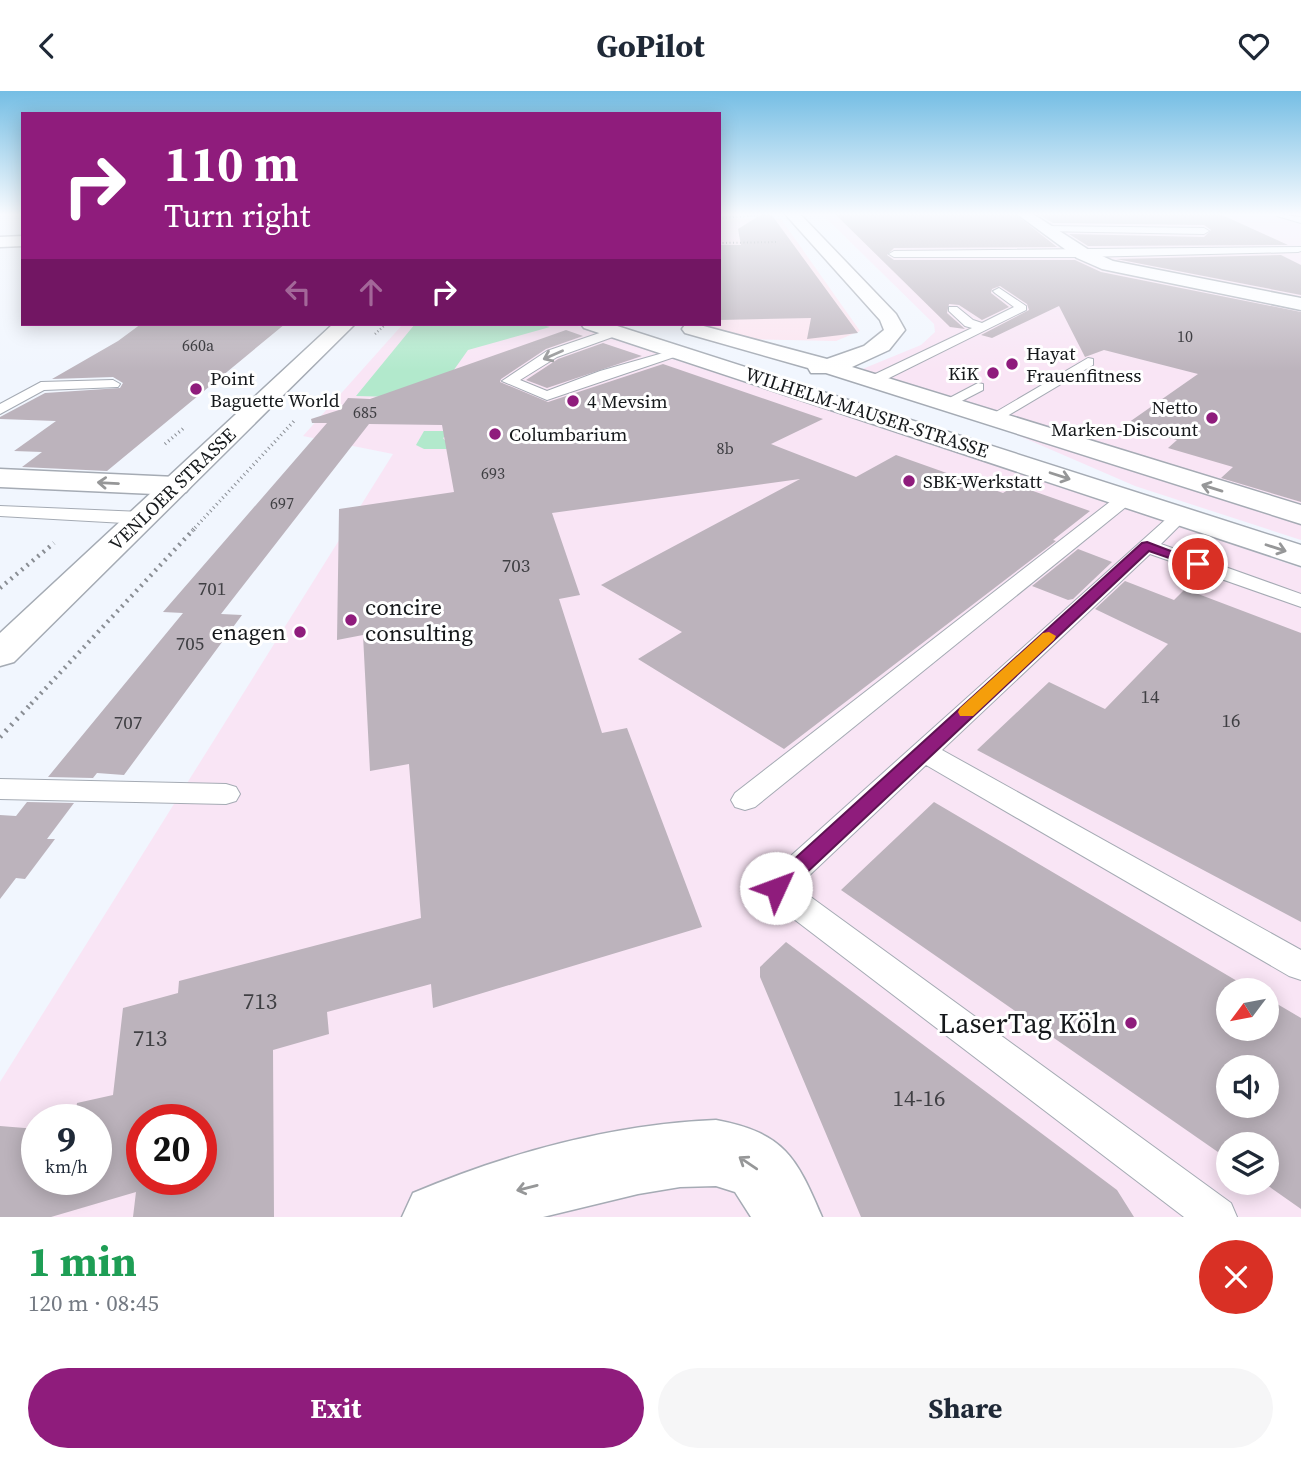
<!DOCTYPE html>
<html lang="en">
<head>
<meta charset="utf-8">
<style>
  :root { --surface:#fff; --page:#f6f6f7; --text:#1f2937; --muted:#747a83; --accent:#8f1c7c }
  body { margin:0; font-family:"Source Serif 4",serif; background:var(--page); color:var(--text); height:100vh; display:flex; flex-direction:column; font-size:26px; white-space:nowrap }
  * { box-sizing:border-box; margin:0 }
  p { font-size:23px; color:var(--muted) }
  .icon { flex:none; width:38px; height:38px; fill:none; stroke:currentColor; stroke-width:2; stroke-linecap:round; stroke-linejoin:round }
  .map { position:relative; height:1126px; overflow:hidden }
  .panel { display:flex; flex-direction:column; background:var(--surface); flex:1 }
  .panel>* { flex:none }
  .hud { position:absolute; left:21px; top:21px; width:700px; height:214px; border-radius:0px; box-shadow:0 4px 18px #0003; background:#8f1c7c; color:#fff; overflow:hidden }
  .needle { width:46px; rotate:238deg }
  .controls { position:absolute; left:1216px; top:887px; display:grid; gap:14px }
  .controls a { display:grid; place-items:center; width:63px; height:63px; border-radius:50%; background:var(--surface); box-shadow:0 4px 18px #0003; font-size:35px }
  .speed { position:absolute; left:21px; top:1013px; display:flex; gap:14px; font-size:35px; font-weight:700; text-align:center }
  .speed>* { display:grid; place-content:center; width:91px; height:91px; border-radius:50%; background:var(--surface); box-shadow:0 4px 18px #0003; line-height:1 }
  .speed small { font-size:18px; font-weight:400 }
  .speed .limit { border:10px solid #d22; background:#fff; color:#111 }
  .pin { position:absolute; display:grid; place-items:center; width:60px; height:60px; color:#fff; margin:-30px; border:4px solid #fff; border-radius:50%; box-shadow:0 2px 7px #0007 }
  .me { position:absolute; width:77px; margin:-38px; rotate:47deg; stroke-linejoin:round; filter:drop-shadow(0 0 5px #0008) }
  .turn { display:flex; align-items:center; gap:24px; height:147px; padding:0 28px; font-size:32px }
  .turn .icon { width:91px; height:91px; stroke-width:2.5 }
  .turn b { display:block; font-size:49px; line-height:60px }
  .lanes { display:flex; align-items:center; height:66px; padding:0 28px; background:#0003; justify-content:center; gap:35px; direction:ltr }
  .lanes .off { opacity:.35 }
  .round { display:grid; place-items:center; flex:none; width:74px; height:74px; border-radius:37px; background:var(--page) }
  .overview { display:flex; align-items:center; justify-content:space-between; height:119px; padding:0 28px }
  h1 { font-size:42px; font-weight:700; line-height:52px; color:#1e9e55 }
  .cta { display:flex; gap:14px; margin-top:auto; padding:14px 28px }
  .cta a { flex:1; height:80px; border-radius:42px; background:var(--accent); color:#fff; font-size:28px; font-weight:700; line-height:80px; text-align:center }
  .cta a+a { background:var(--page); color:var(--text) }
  header { display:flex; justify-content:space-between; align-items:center; height:91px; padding:0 28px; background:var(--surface); font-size:32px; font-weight:700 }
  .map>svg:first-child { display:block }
</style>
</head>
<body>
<header><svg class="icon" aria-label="back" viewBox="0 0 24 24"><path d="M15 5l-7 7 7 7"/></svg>GoPilot<svg class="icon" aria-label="heart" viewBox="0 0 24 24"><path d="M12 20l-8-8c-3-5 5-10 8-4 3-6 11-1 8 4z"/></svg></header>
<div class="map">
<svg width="1301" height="1126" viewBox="0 0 1301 1126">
  <rect width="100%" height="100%" fill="#f1f6fe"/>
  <path fill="#fce4f0" d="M719 126 781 128 860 240 836 250 743 248 688 233H719Z"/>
  <path fill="#f9e5f5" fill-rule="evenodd" d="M822 123H1301V449L1135 395 874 282 860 279 921 254 935 241 934 233Z
    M403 233H566L615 242 792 300 1301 477V1126H0V991L393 363 303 345ZM1228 900H1267V938H1228ZM1228 976H1267V1015H1228ZM37 1029H96V1088H37ZM142 1029H201V1088H142ZM1228 1054H1267V1092H1228Z"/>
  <path fill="#b2e9cc" d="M415 233H539L550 236 468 259 434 307 356 305Z
    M424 340H453L443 347 452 358H424L416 354Z"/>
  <path fill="#bcb3bc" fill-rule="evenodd" d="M762 123H771L858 242 807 248 811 227 719 229V154H741L738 138Z
    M835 123H1015L1057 156 894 157 887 164 894 169H1075L1101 181 1301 221V411L1221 387 1233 376 1168 357 1177 349 1125 334 1198 283 1104 259 1085 266 1059 215 992 247 981 244 1029 219 1027 213 1000 195 992 198 991 202 1009 216 982 229 959 214 949 213 947 222 965 238 950 236Z
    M1037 123H1220L1288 154 1088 155 1069 143 1204 146 1211 139 1204 134 1053 132Z
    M1281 164 1301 174V204L1116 168Z
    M141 233H285L107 380 22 376 42 361 14 360 56 330 0 328V326L45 302 120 297 123 292 113 286 52 288 118 250Z
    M566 239 583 245 546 258 501 288 500 291 548 311 663 273 823 328 771 353 856 386 896 364 1003 402 1016 394 1090 420 1053 449 1056 450 784 658 638 568 682 541 601 494 800 388 552 422 580 504 559 508 602 642 627 637 702 836 433 917 431 893 327 921 329 943 273 959 274 1126H133L136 1101 51 1126H0V1035L37 1038V1088H96V1029H75L77 1012 113 1004 123 917 178 902 179 890 421 827 409 673 370 680 363 544 337 549 339 418 454 401 442 334 369 333 221 523 242 524 124 684 97 682 93 687 48 686 183 522 163 521 327 332H312L311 328 339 319 348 307 370 308ZM142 1029H201V1088H142Z
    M603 252 642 265 547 297 526 289 558 268Z
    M1078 458 1112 471 1073 508 1068 509 1032 495Z
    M1125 490 1174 509 1185 498 1301 542V831L977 659 1049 591 1105 618 1168 553 1095 518Z
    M27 711 74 712 47 748H55L25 788 16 787 0 808V724L16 725Z
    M934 711 1254 900H1228V938H1267V907L1301 927V1118L1264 1092H1267V1054H1228V1068L841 799ZM1228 976H1267V1015H1228Z
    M786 851 1117 1099 1134 1126H861L760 886V876Z"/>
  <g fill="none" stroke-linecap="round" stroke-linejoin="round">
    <defs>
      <path id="lane" d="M1276 123 1301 126V132L1277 125Z
        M1045 135 1204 137 1209 140 1204 143 1042 140V136Z
        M1301 156V160L1298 161 1083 166H894L889 163 894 160Z
        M999 197 1026 215V219L877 293H867V287L972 237 965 235 949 220V216H957L973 229 982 232 1014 216 995 202 993 200Z
        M617 236 623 240 621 243 557 266 520 289 547 300 600 280 677 258 682 257 689 261 547 309 502 290 547 260Z
        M1088 267 1093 268V274L997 331 992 333 984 328Z
        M113 289 120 293 118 296 44 299 0 323V313L41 291Z
        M978 292 983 293V299L950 316H940L938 313Z
        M1126 402 1135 407 1132 411 755 716 745 719 735 716 731 709 735 702 1120 403Z
        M0 415 142 421 151 427 142 433 0 425Z
        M1180 420 1189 425 1161 453 1301 503V516L1150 463 942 659 1301 859V889L1289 885 926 674 797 796 1231 1112 1237 1126H1184L765 806 761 797 765 788 1174 421Z
        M0 688 226 693 236 696 240 703 236 710 226 713 0 708Z"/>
      <path id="street" d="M1017 123H1033L1089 159 1113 170 1301 207V219L1102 178 1077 167Z
        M23 145V155L0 156V146Z
        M0 378 176 386 186 389 191 395 186 401 176 404 0 396Z
        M716 1029C784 1042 796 1065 822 1126H751L735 1101 716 1095 680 1096 638 1103 543 1126H402L413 1102C507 1062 614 1033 716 1029Z"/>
      <path id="secondary" d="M785 123H800L896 223 905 239 889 259 852 276 1301 414V433L826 282H811L808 277 685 242 682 238 685 234 696 233 827 268 864 255 884 239 880 229Z
        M333 233H355L14 571 0 575V542Z
        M581 233H611L1301 454V475L584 237Z"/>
    </defs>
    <use href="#lane" stroke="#a5abb4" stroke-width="2"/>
    <use href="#street" stroke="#a5abb4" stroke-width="3"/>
    <use href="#secondary" stroke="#a5abb4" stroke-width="3"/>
    <path stroke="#8a8e94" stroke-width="2" stroke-dasharray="1 2.5" stroke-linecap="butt" d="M719 127 765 124
      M719 152 778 151"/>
    <path stroke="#8a8e94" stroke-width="2.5" stroke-dasharray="1 2.5" stroke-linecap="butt" d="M375 243 386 233"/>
    <path stroke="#8a8e94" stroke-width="3.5" stroke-dasharray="1 3.5" stroke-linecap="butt" d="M165 353 185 336
      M192 440 295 329"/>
    <path stroke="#8a8e94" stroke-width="4.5" stroke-dasharray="2 5" stroke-linecap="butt" d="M0 497 54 452
      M31 613 194 438"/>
    <path stroke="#8a8e94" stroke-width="5" stroke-dasharray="2 6" stroke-linecap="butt" d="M0 646 33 611"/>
    <use href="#lane" fill="#fff" fill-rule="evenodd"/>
    <use href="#street" fill="#fff" fill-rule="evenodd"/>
    <use href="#secondary" fill="#fff" fill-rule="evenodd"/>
  </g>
  <defs><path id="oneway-shaft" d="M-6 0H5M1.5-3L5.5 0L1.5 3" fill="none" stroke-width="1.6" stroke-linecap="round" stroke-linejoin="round" transform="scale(1.75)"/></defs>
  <g stroke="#969798">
    <use href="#oneway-shaft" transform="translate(553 264) rotate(156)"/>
    <use href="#oneway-shaft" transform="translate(1060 385) rotate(18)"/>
    <use href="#oneway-shaft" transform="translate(108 392) rotate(-177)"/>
    <use href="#oneway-shaft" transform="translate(1212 397) rotate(-163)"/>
    <use href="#oneway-shaft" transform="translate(1276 457) rotate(18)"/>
    <use href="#oneway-shaft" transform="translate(748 1072) rotate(-146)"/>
    <use href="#oneway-shaft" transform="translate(527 1097) rotate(166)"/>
  </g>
  <linearGradient id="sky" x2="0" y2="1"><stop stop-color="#75bee4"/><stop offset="0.44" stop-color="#f9fbff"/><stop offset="1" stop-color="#f9fbff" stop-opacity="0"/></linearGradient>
  <rect width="1301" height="280" fill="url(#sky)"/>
  <path fill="#8f1c7c" stroke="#5d1251" stroke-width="2" d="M1147 451 1205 473 1198 477 1149 460 784 803 776 806 769 803 766 797 769 791 1142 452Z"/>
  <path fill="#f59e0b" d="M1049 541 1056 545 1054 549 973 625H960L958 621 960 617 1043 542Z"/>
  <g fill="#8f1c7c" stroke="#fff" stroke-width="2.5">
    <circle cx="1012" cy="273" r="7"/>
    <circle cx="993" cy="282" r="7"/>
    <circle cx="196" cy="298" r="7"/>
    <circle cx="573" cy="310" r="7"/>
    <circle cx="1212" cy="327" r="7"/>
    <circle cx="495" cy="343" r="7"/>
    <circle cx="909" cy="390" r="7"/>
    <circle cx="351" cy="529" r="7"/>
    <circle cx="300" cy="541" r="7"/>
    <circle cx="1131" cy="932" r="7"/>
  </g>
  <g text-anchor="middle" stroke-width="6" stroke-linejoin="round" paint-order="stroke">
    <g font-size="16" fill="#3f3f43">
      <text x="1185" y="251">10</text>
      <text x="198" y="260">660a</text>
      <text x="365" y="327">685</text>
      <text x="725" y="363">8b</text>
      <text x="493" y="388">693</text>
      <text x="282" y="418">697</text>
    </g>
    <g font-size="19" fill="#15181b" stroke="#fff" text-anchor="start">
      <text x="1026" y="269">Hayat<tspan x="1026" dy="22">Frauenfitness</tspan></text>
      <text x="979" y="289" text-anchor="end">KiK</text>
      <text x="210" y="294">Point<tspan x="210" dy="22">Baguette World</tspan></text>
      <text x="587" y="317">4 Mevsim</text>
      <text x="1198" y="323" text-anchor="end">Netto<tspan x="1198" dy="22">Marken-Discount</tspan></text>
      <text x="509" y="350">Columbarium</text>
      <text x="923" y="397">SBK-Werkstatt</text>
    </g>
    <g font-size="19" fill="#15181b" stroke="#fff">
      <text transform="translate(867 321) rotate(18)" y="7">WILHELM-MAUSER-STRASSE</text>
      <text transform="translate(172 398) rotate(-44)" y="7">VENLOER STRASSE</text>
    </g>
    <g font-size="19" fill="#3f3f43">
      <text x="516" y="481">703</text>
      <text x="212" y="504">701</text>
      <text x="190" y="559">705</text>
      <text x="1150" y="612">14</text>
      <text x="1231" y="636">16</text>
      <text x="128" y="638">707</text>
    </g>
    <g font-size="23" fill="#15181b" stroke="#fff" text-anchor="start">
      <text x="365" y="524">concire<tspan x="365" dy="26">consulting</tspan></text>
      <text x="286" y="549" text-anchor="end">enagen</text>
    </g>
    <g font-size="23" fill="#3f3f43">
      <text x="260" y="918">713</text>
      <text x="150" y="955">713</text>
      <text x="919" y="1015">14-16</text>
    </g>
    <g font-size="28" fill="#15181b" stroke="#fff" text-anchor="end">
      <text x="1117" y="942">LaserTag Köln</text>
    </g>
  </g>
</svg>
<div class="controls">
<a><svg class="needle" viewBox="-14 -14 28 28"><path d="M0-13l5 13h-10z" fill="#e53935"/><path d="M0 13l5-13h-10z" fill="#747a83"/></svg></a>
<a><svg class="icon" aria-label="sound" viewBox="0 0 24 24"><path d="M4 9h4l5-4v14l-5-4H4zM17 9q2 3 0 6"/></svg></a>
<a><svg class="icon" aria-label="layers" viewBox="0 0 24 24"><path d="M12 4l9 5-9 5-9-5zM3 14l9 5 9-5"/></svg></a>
</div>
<div class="speed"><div>9<small>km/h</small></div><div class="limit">20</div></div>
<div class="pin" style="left:1198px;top:473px;background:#d93025"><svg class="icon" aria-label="arrive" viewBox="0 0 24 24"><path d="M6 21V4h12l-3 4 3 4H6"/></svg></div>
<svg class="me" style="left:776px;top:797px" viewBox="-20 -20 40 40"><circle r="19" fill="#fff"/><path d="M0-13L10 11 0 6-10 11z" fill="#8f1c7c"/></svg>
<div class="hud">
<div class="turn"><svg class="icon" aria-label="right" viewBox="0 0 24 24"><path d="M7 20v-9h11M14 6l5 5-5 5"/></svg><div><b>110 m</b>Turn right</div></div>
<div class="lanes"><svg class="icon off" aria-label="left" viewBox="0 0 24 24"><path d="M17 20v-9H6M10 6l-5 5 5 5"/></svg><svg class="icon off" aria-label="ahead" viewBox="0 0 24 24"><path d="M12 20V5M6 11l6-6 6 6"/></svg><svg class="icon" aria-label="right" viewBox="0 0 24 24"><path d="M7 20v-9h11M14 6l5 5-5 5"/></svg></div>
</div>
</div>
<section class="panel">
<div class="overview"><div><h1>1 min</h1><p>120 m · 08:45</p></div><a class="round" style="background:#d93025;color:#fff"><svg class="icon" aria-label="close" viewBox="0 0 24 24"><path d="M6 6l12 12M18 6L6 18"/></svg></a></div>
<div class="cta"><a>Exit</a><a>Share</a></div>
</section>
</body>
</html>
